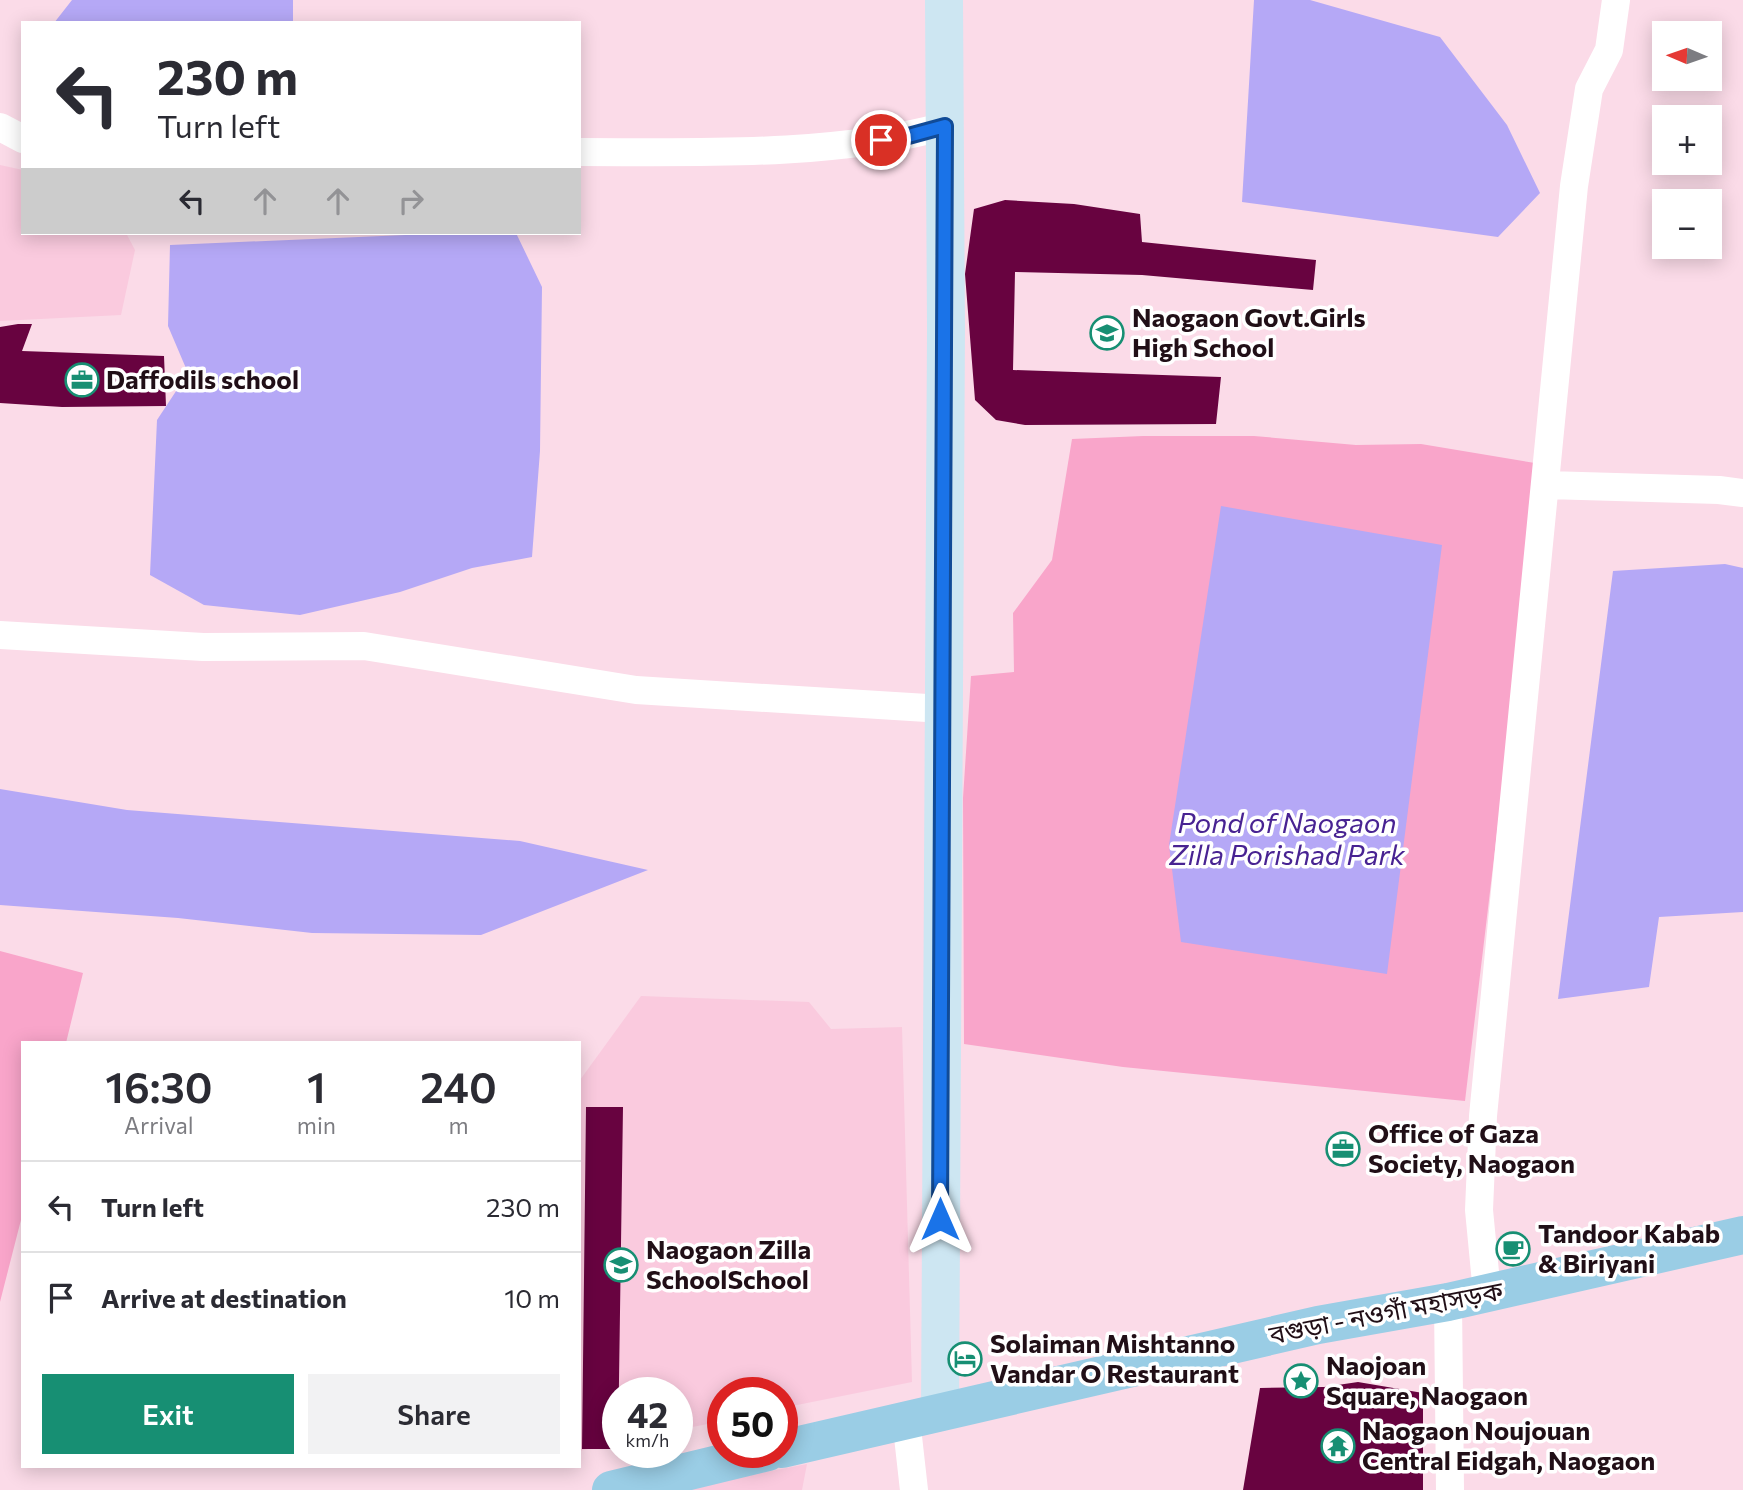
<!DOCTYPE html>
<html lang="en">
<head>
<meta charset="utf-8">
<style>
  :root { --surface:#fff; --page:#f2f2f3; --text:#2b2b33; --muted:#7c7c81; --line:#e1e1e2; --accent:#178f73 }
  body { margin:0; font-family:Commissioner,"Noto Sans Bengali",sans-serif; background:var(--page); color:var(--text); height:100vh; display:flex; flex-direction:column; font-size:26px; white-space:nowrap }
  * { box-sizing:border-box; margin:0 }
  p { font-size:23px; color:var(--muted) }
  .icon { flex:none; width:38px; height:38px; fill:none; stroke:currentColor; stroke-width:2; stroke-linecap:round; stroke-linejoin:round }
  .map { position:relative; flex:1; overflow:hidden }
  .sheet { position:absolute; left:21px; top:1041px; width:560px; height:427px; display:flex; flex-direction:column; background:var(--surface); border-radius:0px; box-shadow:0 4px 18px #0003 }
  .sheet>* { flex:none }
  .guide { position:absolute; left:21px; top:21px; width:560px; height:214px; border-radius:0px; box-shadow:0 4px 18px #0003; background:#fff; color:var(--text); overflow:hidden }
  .needle { width:46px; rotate:272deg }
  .buttons { position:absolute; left:1652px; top:21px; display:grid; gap:14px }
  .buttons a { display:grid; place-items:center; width:70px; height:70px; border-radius:0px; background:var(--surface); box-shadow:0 4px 18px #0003; font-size:35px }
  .speed { position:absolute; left:602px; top:1377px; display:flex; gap:14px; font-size:35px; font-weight:700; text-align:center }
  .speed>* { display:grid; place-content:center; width:91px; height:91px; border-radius:50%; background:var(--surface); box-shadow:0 4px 18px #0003; line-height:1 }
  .speed small { font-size:18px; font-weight:400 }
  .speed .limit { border:10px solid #d22; background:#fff; color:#111 }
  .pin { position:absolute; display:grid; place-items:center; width:60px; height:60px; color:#fff; margin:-30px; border:4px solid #fff; border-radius:50%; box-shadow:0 2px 7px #0007 }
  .me { position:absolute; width:77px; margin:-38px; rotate:0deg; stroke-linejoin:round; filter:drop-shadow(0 0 5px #0008) }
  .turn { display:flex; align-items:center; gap:24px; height:147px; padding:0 21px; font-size:32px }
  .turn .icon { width:91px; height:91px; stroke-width:2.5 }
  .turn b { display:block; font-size:49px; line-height:60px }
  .lanes { display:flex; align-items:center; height:66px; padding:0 21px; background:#0003; justify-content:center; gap:35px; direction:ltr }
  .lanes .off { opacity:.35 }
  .eta { display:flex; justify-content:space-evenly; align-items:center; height:119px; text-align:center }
  .eta b { font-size:42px; font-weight:600; line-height:49px }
  .primary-button { display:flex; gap:14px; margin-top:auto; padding:14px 21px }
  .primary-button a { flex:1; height:80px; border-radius:0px; background:var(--accent); color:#fff; font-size:28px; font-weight:600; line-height:80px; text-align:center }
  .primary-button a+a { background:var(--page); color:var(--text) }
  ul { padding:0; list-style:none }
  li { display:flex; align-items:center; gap:21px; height:91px; padding:0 21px; border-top:2px solid var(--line) }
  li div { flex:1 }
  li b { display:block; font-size:26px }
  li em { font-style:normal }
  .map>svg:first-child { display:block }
</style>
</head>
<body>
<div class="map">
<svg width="1743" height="1490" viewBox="0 0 1743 1490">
  <rect width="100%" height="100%" fill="#fbdbe8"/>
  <path fill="#facade" d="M0 165 23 170V233H126L135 250 121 315 0 321Z
    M641 996 809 1002 831 1029 902 1027 912 1382 782 1408V1393H723V1421L677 1430V1393H618V1443L579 1451 580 1080Z
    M807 1464 802 1490H672Z"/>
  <path fill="#f9a5ca" d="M1143 436H1254L1356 445 1421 444 1541 464 1465 1101 1123 1067 964 1044 963 798 971 676 1014 672 1013 613 1052 560 1072 439Z
    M0 951 83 973 66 1043H23V1212L0 1302Z"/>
  <path fill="#b5a8f6" d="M72 0H293V23H54Z
    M1254 0H1310L1440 37 1507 125 1540 193 1498 237 1242 202Z
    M452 233H516L542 287 540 451 532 557 472 568 400 592 300 615 204 605 150 575 157 420 188 373 168 326 170 245Z
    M1221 506 1442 545 1387 974 1181 942 1169 845Z
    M1725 564 1743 568V912L1659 917 1649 987 1558 999 1613 571Z
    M0 789 127 810 520 841 648 870 481 935 312 933 178 918 0 905Z"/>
  <path fill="#680340" d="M1005 200 1074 204 1140 214 1142 242 1316 260 1313 290 1142 275 1015 272 1013 370 1221 377 1216 424 1025 425 996 420 975 400 965 274 974 209Z
    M18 324H32L22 351 164 356 166 406 62 407 0 403V327Z
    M586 1107H623L618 1449H582Z
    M1358 1382 1423 1393V1490H1243L1260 1388 1324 1387Z"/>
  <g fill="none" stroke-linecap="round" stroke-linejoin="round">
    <path stroke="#fff" stroke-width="28" d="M0 127 23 139
      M579 152C696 152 833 157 945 126
      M1547 485 1719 490 1743 493
      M0 635 203 647 364 646 636 690 943 709
      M1487 1293 1479 1210 1483 1116 1574 186 1589 89 1609 50 1616 0
      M1448 1302 1450 1490
      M906 1419 914 1490"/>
    <path stroke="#cde6f2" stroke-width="38" d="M940 1411 946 329 944 0"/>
    <path stroke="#9acde5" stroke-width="38" d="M782 1449 1318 1325 1448 1302 1743 1235
      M611 1490 768 1452"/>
  </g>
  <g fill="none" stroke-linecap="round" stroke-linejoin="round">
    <defs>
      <path id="route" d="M881 140 901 138 945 126 940 1219"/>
    </defs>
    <use href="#route" stroke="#114b97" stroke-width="18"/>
    <use href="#route" stroke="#1a73e8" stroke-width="12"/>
  </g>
  <defs>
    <symbol id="school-ring" viewBox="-11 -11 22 22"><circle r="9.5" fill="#fff" stroke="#178f73" stroke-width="1.5"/><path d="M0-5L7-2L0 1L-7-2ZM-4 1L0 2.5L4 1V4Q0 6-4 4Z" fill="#178f73"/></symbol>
    <symbol id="office-ring" viewBox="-11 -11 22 22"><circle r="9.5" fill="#fff" stroke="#178f73" stroke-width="1.5"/><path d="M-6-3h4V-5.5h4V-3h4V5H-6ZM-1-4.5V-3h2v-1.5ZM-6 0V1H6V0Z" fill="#178f73"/></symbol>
    <symbol id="cafe-ring" viewBox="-11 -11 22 22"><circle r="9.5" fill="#fff" stroke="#178f73" stroke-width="1.5"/><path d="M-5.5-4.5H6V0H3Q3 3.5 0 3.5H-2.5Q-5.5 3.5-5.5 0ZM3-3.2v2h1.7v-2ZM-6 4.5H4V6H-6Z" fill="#178f73"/></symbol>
    <symbol id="hotel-ring" viewBox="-11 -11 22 22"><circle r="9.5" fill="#fff" stroke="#178f73" stroke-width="1.5"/><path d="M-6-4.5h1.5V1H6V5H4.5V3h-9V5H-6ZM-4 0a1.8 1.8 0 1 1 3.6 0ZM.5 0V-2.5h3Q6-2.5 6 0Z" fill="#178f73"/></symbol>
    <symbol id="sight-ring" viewBox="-11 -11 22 22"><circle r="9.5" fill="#fff" stroke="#178f73" stroke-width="1.5"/><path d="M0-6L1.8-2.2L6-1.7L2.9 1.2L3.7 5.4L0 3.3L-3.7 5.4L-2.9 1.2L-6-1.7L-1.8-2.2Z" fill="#178f73"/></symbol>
    <symbol id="temple-ring" viewBox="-11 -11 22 22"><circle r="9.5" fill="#fff" stroke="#178f73" stroke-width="1.5"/><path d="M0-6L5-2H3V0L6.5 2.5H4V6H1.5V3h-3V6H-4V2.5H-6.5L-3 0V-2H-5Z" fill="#178f73"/></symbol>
  </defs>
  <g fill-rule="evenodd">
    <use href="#school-ring" x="1088" y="314" width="38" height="38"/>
    <use href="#office-ring" x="63" y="361" width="38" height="38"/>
    <use href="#office-ring" x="1324" y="1130" width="38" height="38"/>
    <use href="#cafe-ring" x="1494" y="1230" width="38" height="38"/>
    <use href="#school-ring" x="602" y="1246" width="38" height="38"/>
    <use href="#hotel-ring" x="946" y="1340" width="38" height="38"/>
    <use href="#sight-ring" x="1282" y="1362" width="38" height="38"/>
    <use href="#temple-ring" x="1319" y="1427" width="38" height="38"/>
  </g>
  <g text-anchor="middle" stroke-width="7" stroke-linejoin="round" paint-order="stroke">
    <g font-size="26" font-weight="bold" fill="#210f17" stroke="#fff" text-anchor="start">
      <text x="1132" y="327">Naogaon Govt.Girls<tspan x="1132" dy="30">High School</tspan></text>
      <text x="106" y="389">Daffodils school</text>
      <text x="1368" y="1143">Office of Gaza<tspan x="1368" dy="30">Society, Naogaon</tspan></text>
      <text x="1538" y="1243">Tandoor Kabab<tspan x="1538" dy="30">&amp; Biriyani</tspan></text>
      <text x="646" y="1259">Naogaon Zilla<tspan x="646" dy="30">SchoolSchool</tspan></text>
      <text x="990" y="1353">Solaiman Mishtanno<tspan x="990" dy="30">Vandar O Restaurant</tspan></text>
      <text x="1326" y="1375">Naojoan<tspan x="1326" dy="30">Square, Naogaon</tspan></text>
      <text x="1362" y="1440">Naogaon Noujouan<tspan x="1362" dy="30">Central Eidgah, Naogaon</tspan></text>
    </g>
    <g font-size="26" fill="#210f17" stroke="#fff">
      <text transform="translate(1386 1313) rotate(-11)" y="9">বগুড়া - নওগাঁ মহাসড়ক</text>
    </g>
    <g font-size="28" font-style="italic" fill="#482392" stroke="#fff">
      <text x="1287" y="833">Pond of Naogaon<tspan x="1287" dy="32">Zilla Porishad Park</tspan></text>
    </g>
  </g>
</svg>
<div class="buttons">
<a><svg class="needle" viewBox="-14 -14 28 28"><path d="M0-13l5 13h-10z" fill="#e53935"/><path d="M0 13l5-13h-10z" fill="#7c7c81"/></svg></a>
<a>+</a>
<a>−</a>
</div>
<div class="speed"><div>42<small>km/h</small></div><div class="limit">50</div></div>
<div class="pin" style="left:881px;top:140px;background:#d93025"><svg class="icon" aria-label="arrive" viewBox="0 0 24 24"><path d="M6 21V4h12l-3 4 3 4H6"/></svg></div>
<svg class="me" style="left:940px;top:1219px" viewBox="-20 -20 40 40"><path d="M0-17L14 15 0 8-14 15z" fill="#1a73e8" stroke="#fff" stroke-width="4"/></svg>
<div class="guide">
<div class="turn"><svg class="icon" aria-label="left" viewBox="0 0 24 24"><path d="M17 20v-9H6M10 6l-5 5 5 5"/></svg><div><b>230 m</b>Turn left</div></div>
<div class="lanes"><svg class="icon" aria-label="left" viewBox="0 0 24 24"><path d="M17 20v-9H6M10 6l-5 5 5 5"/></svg><svg class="icon off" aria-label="ahead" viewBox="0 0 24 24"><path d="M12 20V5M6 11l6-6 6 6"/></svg><svg class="icon off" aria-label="ahead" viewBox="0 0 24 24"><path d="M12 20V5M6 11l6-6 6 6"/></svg><svg class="icon off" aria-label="right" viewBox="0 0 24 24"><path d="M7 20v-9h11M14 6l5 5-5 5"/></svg></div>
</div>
<section class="sheet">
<div class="eta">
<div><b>16:30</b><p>Arrival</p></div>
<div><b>1</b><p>min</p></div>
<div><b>240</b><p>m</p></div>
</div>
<ul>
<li><svg class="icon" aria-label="left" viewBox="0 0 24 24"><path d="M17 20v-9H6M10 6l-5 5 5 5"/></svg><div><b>Turn left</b></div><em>230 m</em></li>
<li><svg class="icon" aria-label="arrive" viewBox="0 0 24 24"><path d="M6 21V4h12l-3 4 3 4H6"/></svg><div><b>Arrive at destination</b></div><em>10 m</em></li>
</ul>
<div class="primary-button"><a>Exit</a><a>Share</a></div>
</section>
</div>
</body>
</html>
